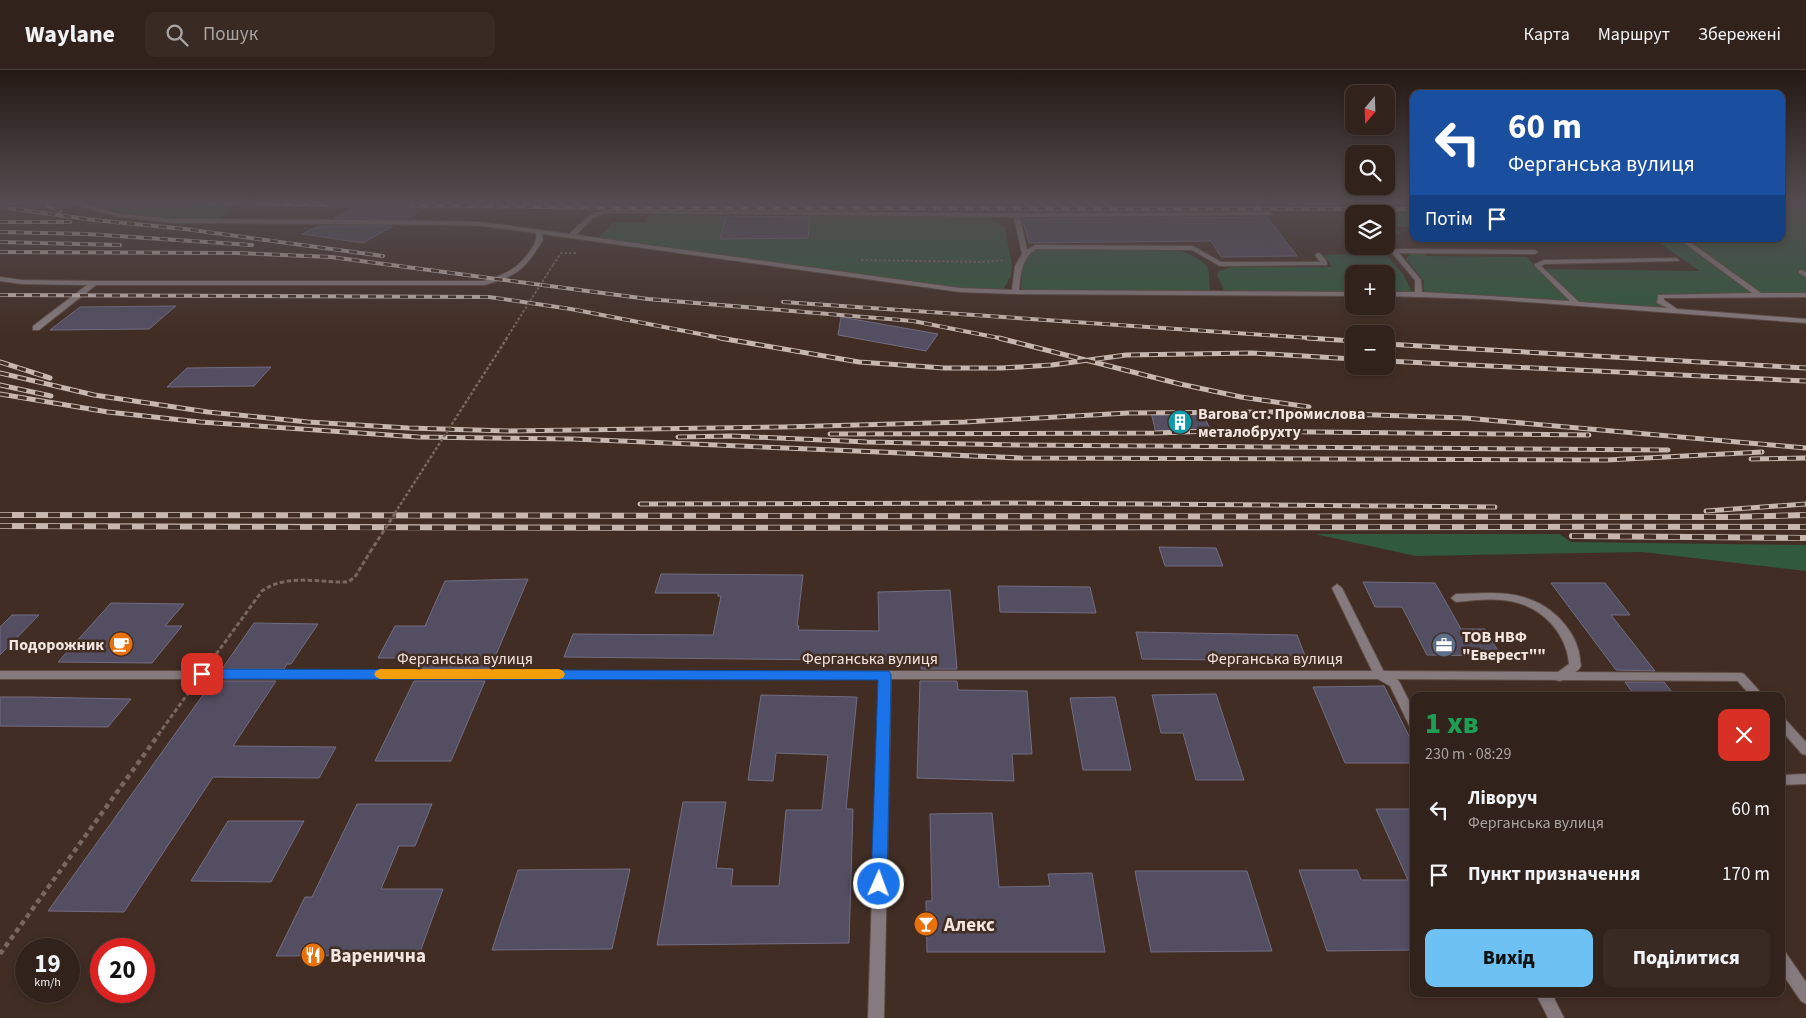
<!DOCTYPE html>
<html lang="uk">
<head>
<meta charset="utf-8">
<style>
  :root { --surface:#31221b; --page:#392a24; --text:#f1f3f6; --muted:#a8a4a3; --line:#4c3f3a; --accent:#6ec2f3 }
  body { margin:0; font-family:"Source Sans 3",sans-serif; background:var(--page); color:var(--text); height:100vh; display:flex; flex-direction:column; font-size:19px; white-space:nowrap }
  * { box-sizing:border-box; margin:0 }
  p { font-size:16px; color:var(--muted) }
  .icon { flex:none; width:28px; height:28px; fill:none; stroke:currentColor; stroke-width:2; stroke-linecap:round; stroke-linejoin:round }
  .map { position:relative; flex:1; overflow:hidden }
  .panel { position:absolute; left:1410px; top:622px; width:375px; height:305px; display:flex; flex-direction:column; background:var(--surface); border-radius:10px; box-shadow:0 2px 8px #0003,0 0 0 1px var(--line) }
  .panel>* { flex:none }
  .top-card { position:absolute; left:1410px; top:20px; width:375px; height:152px; border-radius:10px; box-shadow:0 2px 8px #0003,0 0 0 1px var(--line); background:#1a4fa0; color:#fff; overflow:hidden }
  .needle { width:32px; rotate:199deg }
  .tools { position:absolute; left:1345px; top:15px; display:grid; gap:10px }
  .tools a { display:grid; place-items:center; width:50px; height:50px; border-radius:10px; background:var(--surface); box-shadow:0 2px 8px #0003,0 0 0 1px var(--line); font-size:25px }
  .speed { position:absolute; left:15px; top:868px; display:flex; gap:10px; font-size:25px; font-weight:700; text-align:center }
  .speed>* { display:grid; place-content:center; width:65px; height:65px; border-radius:50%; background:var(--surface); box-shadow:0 2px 8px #0003,0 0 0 1px var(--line); line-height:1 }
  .speed small { font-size:12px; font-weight:400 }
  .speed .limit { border:8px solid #d22; background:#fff; color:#111 }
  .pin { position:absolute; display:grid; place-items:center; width:42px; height:42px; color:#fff; margin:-21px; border-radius:10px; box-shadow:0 2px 8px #0006 }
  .me { position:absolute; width:55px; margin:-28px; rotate:2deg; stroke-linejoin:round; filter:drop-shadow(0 0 4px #0008) }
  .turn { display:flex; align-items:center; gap:18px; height:105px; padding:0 15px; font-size:22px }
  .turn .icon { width:65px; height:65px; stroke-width:2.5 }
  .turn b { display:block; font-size:35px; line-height:42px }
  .then { display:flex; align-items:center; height:48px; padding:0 15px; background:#0003; gap:10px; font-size:19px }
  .round { display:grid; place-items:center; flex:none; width:52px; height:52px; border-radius:10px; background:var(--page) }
  .summary { display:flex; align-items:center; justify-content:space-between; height:85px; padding:0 15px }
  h1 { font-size:30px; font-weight:800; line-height:38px; color:#1e9e55 }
  .cta { display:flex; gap:10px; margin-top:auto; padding:10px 15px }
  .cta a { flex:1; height:58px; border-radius:10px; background:var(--accent); color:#111; font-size:20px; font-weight:800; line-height:58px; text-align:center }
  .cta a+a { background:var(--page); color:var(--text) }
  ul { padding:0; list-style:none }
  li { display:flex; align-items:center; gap:15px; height:65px; padding:0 15px }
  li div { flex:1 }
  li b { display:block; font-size:19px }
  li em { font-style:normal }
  header { display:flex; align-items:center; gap:30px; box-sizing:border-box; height:70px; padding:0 25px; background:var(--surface); border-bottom:1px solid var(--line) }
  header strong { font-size:24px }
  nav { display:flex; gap:28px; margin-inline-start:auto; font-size:18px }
  .search { width:350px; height:45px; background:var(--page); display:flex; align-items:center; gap:12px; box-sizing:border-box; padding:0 18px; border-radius:10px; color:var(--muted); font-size:19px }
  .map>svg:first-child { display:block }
</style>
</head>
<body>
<header>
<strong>Waylane</strong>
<div class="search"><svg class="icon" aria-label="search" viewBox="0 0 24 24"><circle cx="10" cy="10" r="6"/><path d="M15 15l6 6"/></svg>Пошук</div>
<nav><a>Карта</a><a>Маршрут</a><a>Збережені</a></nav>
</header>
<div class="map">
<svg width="1806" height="948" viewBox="0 0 1806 948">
  <rect width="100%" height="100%" fill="#412d24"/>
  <path fill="#31593e" d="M97 132H231L227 135V143L219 149H193L131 144 103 137Z
    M1781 132H1806V225H1665L1659 229 1679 241 1426 224 1423 218 1424 211 1406 189 1411 183H1422L1426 186 1526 187 1540 199 1700 201 1655 170 1533 172 1530 169H1781Z
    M1376 140H1414V157H1395L1401 164H1386V144H1366Z
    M650 142 760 143 759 151 808 168 810 144 985 147 995 151 1005 158 1012 196 1011 206 1002 222 960 220 596 170 614 152 644 153Z
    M1354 176H1378L1403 204 1413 224H1386V204H1354V224L1225 223 1217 205 1219 201 1232 197H1332L1324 185 1360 184Z
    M1040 179 1180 181C1189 184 1205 190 1208 199 1210 205 1209 214 1210 220H1021C1023 201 1020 186 1040 179Z
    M1315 464H1559L1571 472 1806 475V501L1642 482 1416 486Z"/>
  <path fill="#534e62" stroke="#736d83" d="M365 132H436L406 149 334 148Z
    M730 132H811L810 139 728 138Z
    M1016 132H1255L1261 140 1019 141Z
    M726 146 810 147 808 168 720 169Z
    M1267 147 1297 186 1221 187 1211 171 1029 173 1022 149Z
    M319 156H393L363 173 302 164Z
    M176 236 149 259 50 260 80 237Z
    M841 247 938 264 926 281 838 265Z
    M271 297 254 316 167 317 187 298Z
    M1151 342H1202L1211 361 1156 363Z
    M1159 477 1216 478 1223 496H1165Z
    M661 504 803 505 797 556H799L798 560 879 561 878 522 950 520 957 599H921V591L564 587 573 564 713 565 721 526H718V523H655Z
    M528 509 490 599H420L425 588H378L395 556H425L445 511Z
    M1363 512 1435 513 1461 559H1485L1501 586 1427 585 1402 537H1375Z
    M1551 513H1605L1630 545H1611L1655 601 1616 600Z
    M998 516 1090 517 1096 543 1000 542Z
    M111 533 184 534 165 556H182L152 593 58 592Z
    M12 545H39L0 585V557Z
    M254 553 318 554 291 594H287L284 599H222Z
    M1136 562 1297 565 1307 591 1142 589Z
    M213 611H276L233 676 336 677 319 708 213 707 124 842 48 841Z
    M414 611H485L451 691H375Z
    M920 611H957L958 620 1027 621 1032 684H1012L1014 711 917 708Z
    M1625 612H1664L1675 626H1635Z
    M1384 616 1414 676V693H1345L1313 617Z
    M1216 624 1244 710H1196L1183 663H1161L1152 625Z
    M761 625 857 627 846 739H853L849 873 657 875 683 732H726L716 798 733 799 731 816H779L786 740H822L828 685 776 683 773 711 748 710Z
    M0 627H30L131 629 108 657 0 656Z
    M1115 627 1131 700H1083L1070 628Z
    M357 734H432L415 776H399L381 819H443L419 885 276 886 305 827H312Z
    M1376 739H1414V880L1327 881 1299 800H1357L1361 810H1408Z
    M992 743 999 817 1050 816 1048 804 1092 803 1105 882H927L926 831H932L930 744Z
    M228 751H304L271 812 191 811Z
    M630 799 612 879 492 880 518 800Z
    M1135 801H1247L1272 881 1151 882Z"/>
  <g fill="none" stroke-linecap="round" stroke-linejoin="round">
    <defs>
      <path id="lane" d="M71 132H79L121 144 172 149 378 150 482 152 569 164 589 146 605 139 991 143 1270 142 1272 143V145L1020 147 1027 180 1035 175 1193 176 1221 192H1320L1315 185 1318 183C1322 184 1328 192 1327 195L1220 196 1192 180 1036 179C1021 189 1021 203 1019 220L1354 222V226L1015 224 960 222 542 164 543 170C525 199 518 206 484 215H96L39 260H33V256L87 215 22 214 0 211V207L22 210 94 211H484C504 205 518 199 530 181 534 175 537 171 536 163L482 156 456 155 172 153 121 147 95 141ZM606 143 1014 147 1022 184 1015 196 1012 220 960 218 576 165 593 148Z
        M1679 169H1686L1761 223H1806V227L1664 228V230L1677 239 1806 249V253L1487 229 1386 226V222H1415V210L1386 176V170L1395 179 1535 180 1538 182 1535 184 1399 183 1421 210 1422 222 1570 231 1535 196V194L1544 190 1676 188 1679 190 1678 191 1545 194 1541 196 1579 232 1668 238 1657 233 1658 225 1752 223Z
        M1801 200 1806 202V207L1799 203V201Z
        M1337 514 1342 518 1384 602 1398 610 1400 613 1414 641V659L1410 657 1390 616 1376 608 1374 605 1332 518Z
        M1488 523C1504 523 1519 524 1534 531 1556 540 1578 564 1580 589 1580 590 1581 596 1581 596 1579 601 1572 604 1569 606 1564 610 1561 612 1555 610L1553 607 1555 604 1569 594C1567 566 1546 541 1518 533 1498 527 1476 530 1456 532L1451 528 1456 524Z
        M885 601 889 602 891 605 884 948H868L879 605 881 602Z
        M1740 603 1744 604 1764 626H1751L1734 607 1736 604Z
        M1781 647 1785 649 1806 672V685L1802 684 1781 660Z
        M1806 704V714L1781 715V705Z
        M1781 881 1786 883 1806 912V934L1801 931 1781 902Z
        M1536 924H1552L1564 948H1548Z"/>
      <path id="street" d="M0 601H1380L1740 603 1744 604 1746 607 1744 610 1740 611 1380 609H0Z"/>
    </defs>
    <use href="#lane" stroke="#5d4a42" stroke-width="2"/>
    <use href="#street" stroke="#5d4a42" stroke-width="2"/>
    <path stroke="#79675e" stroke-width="2" stroke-dasharray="2.5 2" stroke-linecap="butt" d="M227 139V135L231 132
      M861 190 983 192 1005 190
      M553 195 561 183H578"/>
    <path stroke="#79675e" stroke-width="3" stroke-dasharray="4.5 2.5" stroke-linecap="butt" d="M212 590 262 521C288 503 318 513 348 512L355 507 370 482
      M158 665 189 622"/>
    <path stroke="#79675e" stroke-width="4.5" stroke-dasharray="5 4" stroke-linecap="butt" d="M0 884 159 664"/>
    <use href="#lane" fill="#857a7d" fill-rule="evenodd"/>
    <use href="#street" fill="#857a7d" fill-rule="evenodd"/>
    <defs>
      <path id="rail-far2" d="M39 132 60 141
        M197 132 333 135
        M413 135 619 138 1414 139
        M0 137 94 150 185 159 383 186
        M0 152H70
        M0 162 87 164 252 175
        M0 172 120 175
        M0 182 237 183 331 187 648 229 913 251 1004 269
        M0 225 489 227 571 239 726 269
        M783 232 1325 269"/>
      <path id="rail-far1" d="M720 268 859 292 944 298H1002L1052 295 1126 285 1252 283 1354 289
        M999 268 1180 314 1241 327 1309 337
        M1307 268 1354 271
        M1386 274 1806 298
        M1386 291 1806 311
        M0 292 50 308
        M0 303 94 325 208 342 308 352 408 358 509 361 783 357 965 352 1128 343 1287 342 1465 348 1806 378
        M0 315 51 326
        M0 324 108 342 200 352 418 367 573 369 1021 388 1607 390 1762 382
        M830 364 1156 363 1211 361 1589 365
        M678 367 732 366 867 372 1019 375 1668 380
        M1751 389 1806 388
        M640 434 1021 433 1495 437
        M1706 441 1806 434"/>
      <path id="rail" d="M0 445 1730 447 1806 445
        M0 456C602 460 1204 456 1806 457
        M1572 466 1806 468"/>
    </defs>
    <use href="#rail-far2" stroke="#c7b7b0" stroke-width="4"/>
    <use href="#rail-far1" stroke="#c7b7b0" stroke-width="5"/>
    <use href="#rail" stroke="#c7b7b0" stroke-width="6"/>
    <use href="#rail-far2" stroke="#412d24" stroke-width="2.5" stroke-dasharray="8" stroke-linecap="butt"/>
    <use href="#rail-far1" stroke="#412d24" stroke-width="3" stroke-dasharray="9" stroke-linecap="butt"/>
    <use href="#rail" stroke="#412d24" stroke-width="4.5" stroke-dasharray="12" stroke-linecap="butt"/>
    <path stroke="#79675e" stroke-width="2" stroke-dasharray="2.5 2" stroke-linecap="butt" d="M506 269 553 195"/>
    <path stroke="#79675e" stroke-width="2.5" stroke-dasharray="3 2" stroke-linecap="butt" d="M395 443 507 268"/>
    <path stroke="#79675e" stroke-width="3" stroke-dasharray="4.5 2.5" stroke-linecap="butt" d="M370 482 396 442"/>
  </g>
  <linearGradient id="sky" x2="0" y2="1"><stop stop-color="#241914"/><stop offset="0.5" stop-color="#544c50"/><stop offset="1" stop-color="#544c50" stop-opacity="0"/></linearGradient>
  <rect width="1806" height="264" fill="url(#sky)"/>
  <path fill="#1a73e8" stroke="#114b97" d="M202 599 889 601 891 605 887 814 885 820 879 822 874 820 871 814 878 610 202 609 197 607 195 604 197 600Z"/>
  <path fill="#f59e0b" d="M380 599H559L563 601 565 604 563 608 559 609H380L376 607 374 604 376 601Z"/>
  <defs>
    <symbol id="building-disc" viewBox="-11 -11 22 22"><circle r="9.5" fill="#0f9aa8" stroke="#412d24"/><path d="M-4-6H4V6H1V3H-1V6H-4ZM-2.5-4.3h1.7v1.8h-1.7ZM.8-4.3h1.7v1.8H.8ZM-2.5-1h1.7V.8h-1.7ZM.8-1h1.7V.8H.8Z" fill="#fff"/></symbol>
    <symbol id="cafe-disc" viewBox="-11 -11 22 22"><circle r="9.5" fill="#e8710a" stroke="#412d24"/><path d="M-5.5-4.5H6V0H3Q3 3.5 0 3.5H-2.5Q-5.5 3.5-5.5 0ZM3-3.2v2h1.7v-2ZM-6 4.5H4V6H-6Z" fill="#fff"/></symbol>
    <symbol id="office-disc" viewBox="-11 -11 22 22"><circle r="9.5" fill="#5c6f8a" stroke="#412d24"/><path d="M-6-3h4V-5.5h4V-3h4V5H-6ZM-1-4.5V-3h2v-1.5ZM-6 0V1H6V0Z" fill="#fff"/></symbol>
    <symbol id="bar-disc" viewBox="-11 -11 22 22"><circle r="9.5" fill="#e8710a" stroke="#412d24"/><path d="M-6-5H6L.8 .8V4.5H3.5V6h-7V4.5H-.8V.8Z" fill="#fff"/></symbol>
    <symbol id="restaurant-disc" viewBox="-11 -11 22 22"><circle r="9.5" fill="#e8710a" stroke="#412d24"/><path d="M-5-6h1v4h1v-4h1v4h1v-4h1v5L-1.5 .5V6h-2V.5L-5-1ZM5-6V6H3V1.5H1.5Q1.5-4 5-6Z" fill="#fff"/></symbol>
  </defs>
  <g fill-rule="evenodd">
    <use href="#building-disc" x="1166" y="338" width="28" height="28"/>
    <use href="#cafe-disc" x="107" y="560" width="28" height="28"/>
    <use href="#office-disc" x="1430" y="561" width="28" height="28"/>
    <use href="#bar-disc" x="912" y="840" width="28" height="28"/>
    <use href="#restaurant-disc" x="299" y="871" width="28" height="28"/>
  </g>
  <g text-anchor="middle" stroke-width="5" stroke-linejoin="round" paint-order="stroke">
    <g font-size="16" font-weight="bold" fill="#f3e5df" stroke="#412d24" text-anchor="start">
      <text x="1198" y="349">Вагова ст. Промислова<tspan x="1198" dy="18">металобрухту</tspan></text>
      <text x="1462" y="572">ТОВ НВФ<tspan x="1462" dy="18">"Еверест""</tspan></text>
      <text x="104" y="580" text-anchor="end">Подорожник</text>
    </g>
    <g font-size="16" fill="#f3e5df" stroke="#412d24">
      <text x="465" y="594">Ферганська вулиця</text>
      <text x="870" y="594">Ферганська вулиця</text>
      <text x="1275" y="594">Ферганська вулиця</text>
    </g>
    <g font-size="19" font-weight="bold" fill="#f3e5df" stroke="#412d24" text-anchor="start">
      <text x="944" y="861">Алекс</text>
      <text x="330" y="892">Варенична</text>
    </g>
  </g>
</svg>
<div class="tools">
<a><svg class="needle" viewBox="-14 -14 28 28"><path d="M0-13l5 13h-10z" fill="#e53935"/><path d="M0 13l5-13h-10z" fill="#a8a4a3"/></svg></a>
<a><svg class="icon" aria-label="search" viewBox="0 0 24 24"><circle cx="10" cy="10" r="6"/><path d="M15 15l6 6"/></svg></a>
<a><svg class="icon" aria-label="layers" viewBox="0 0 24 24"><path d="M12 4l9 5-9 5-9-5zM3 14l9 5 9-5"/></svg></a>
<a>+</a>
<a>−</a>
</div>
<div class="speed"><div>19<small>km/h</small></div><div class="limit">20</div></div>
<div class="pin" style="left:202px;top:604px;background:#d93025"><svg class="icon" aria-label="arrive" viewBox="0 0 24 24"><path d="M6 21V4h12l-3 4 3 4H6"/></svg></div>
<svg class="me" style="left:879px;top:814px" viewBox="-20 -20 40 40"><circle r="17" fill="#1a73e8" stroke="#fff" stroke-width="3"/><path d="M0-11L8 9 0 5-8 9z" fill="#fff"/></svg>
<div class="top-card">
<div class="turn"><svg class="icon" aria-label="left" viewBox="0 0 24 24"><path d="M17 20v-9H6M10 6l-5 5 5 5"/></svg><div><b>60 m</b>Ферганська вулиця</div></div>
<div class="then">Потім<svg class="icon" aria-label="arrive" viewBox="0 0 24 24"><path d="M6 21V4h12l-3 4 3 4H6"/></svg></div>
</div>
<section class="panel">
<div class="summary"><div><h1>1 хв</h1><p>230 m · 08:29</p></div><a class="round" style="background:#d93025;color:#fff"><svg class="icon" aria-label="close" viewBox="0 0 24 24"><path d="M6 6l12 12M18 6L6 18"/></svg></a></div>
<ul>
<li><svg class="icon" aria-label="left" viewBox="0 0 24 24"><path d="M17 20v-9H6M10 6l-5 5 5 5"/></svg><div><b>Ліворуч</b><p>Ферганська вулиця</p></div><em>60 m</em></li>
<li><svg class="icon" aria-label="arrive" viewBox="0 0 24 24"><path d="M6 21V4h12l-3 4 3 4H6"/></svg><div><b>Пункт призначення</b></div><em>170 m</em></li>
</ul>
<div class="cta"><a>Вихід</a><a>Поділитися</a></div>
</section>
</div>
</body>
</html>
